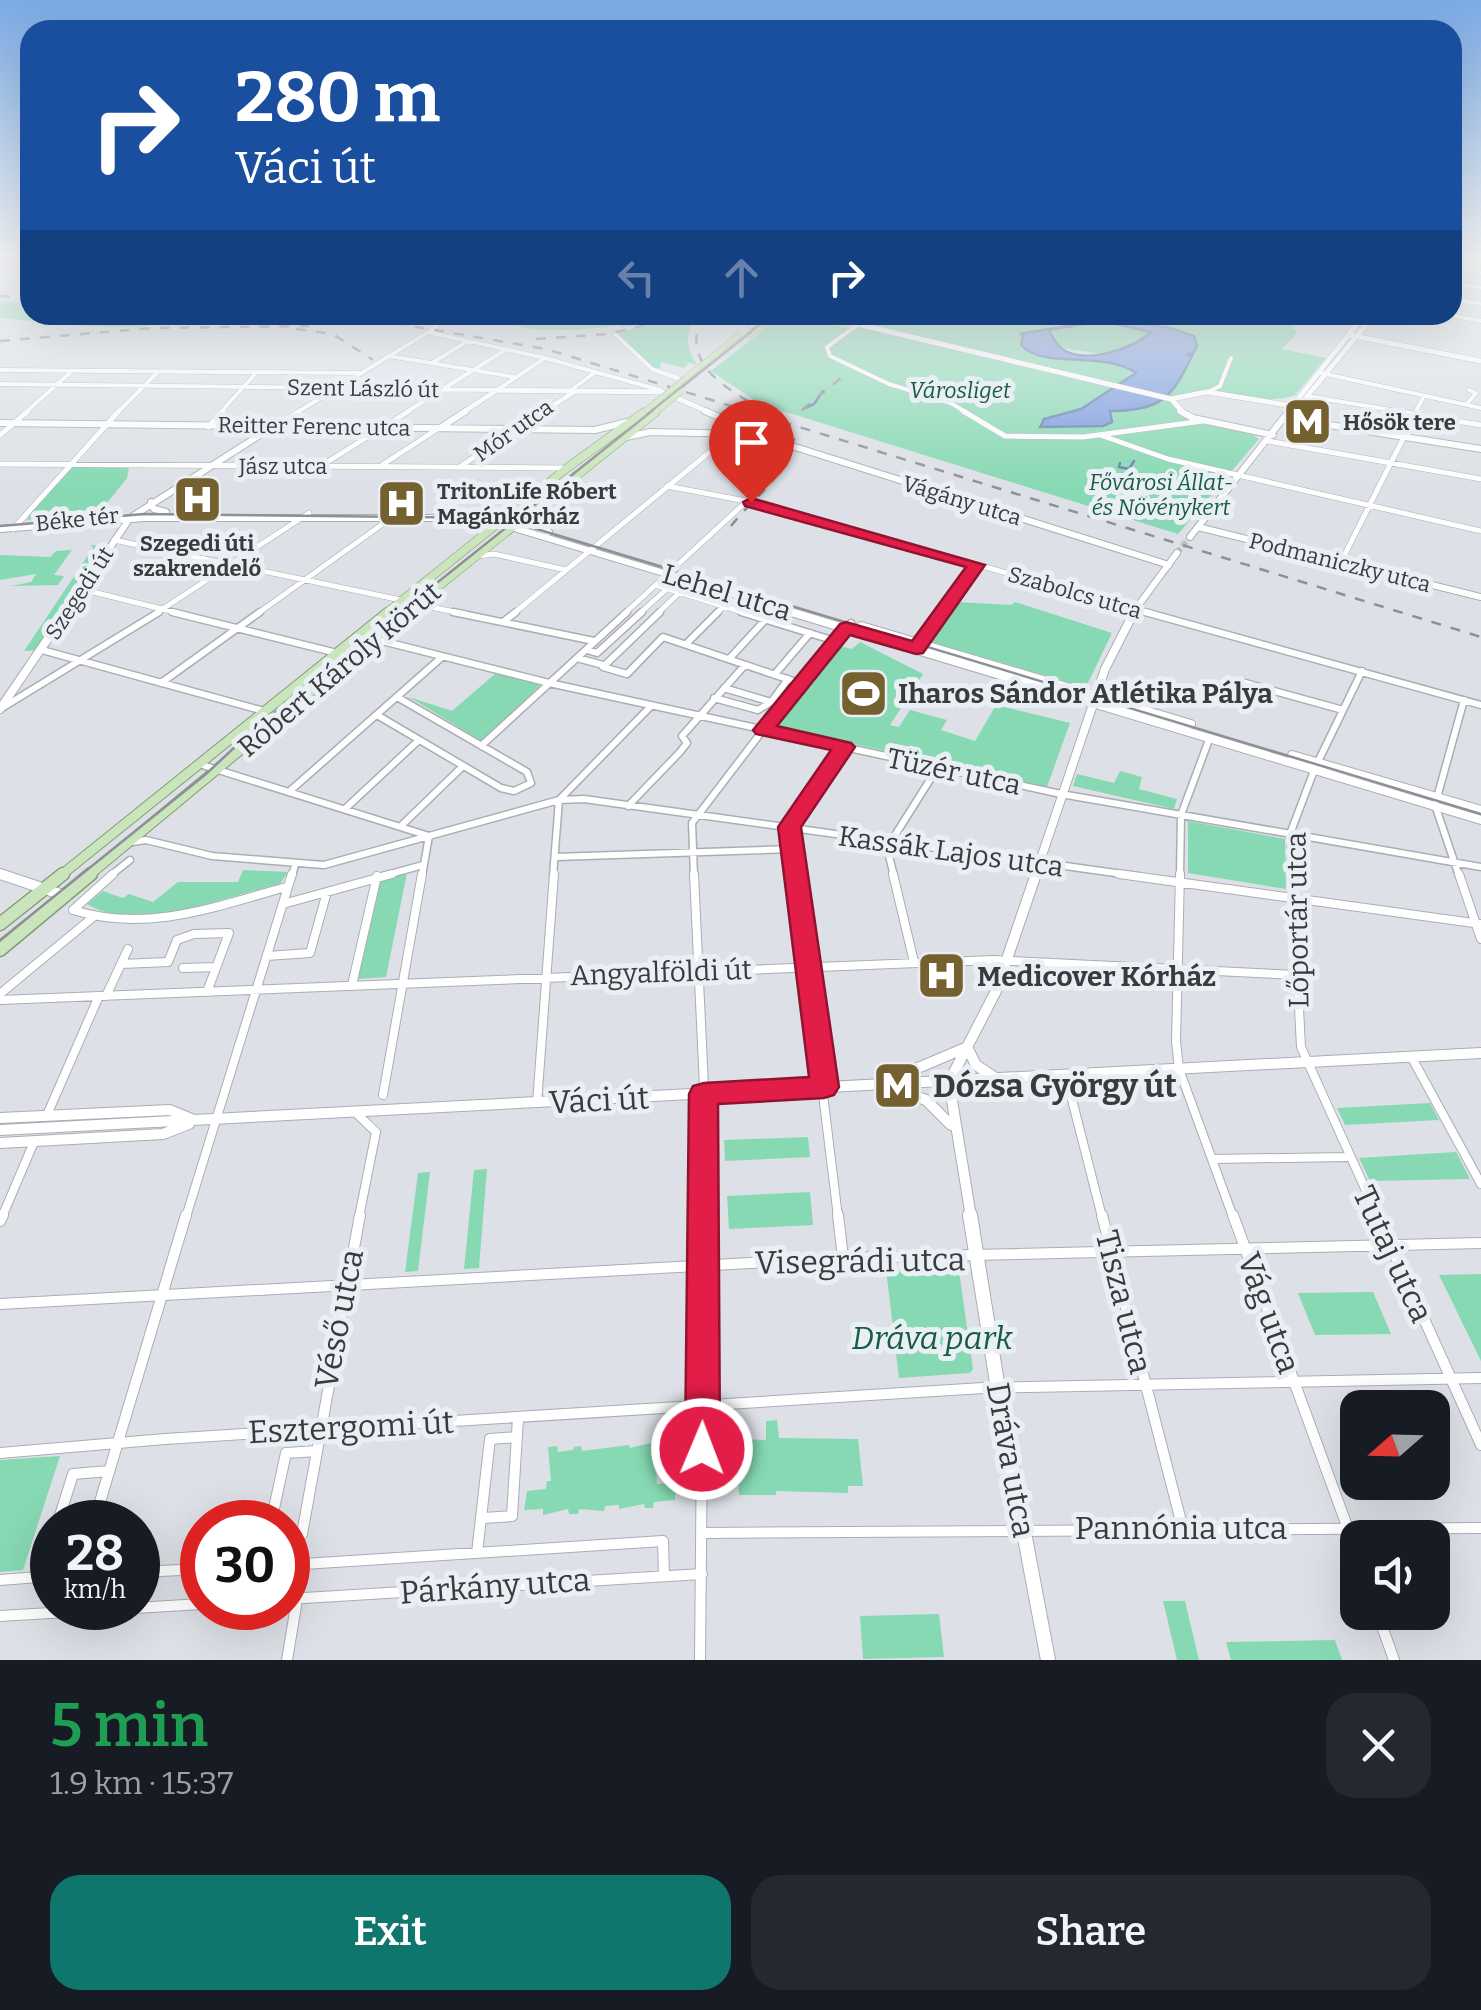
<!DOCTYPE html>
<html lang="en">
<head>
<meta charset="utf-8">
<style>
  :root { --surface:#171b24; --page:#242831; --text:#f1f3f6; --muted:#9ea1a6; --accent:#0f766e }
  body { margin:0; font-family:Bitter,serif; background:var(--page); color:var(--text); height:100vh; display:flex; flex-direction:column; font-size:38px; white-space:nowrap }
  * { box-sizing:border-box; margin:0 }
  p { font-size:32px; color:var(--muted) }
  .icon { flex:none; width:55px; height:55px; fill:none; stroke:currentColor; stroke-width:2; stroke-linecap:round; stroke-linejoin:round }
  .map { position:relative; height:1660px; overflow:hidden }
  .drawer { display:flex; flex-direction:column; background:var(--surface); flex:1 }
  .drawer>* { flex:none }
  .banner { position:absolute; left:20px; top:20px; width:1442px; height:305px; border-radius:30px; box-shadow:0 10px 40px #0002; background:#1a4fa0; color:#fff; overflow:hidden }
  .needle { width:65px; rotate:250deg }
  .fabs { position:absolute; left:1340px; top:1390px; display:grid; gap:20px }
  .fabs a { display:grid; place-items:center; width:110px; height:110px; border-radius:20px; background:var(--surface); box-shadow:0 10px 40px #0002; font-size:50px }
  .speed { position:absolute; left:30px; top:1500px; display:flex; gap:20px; font-size:50px; font-weight:700; text-align:center }
  .speed>* { display:grid; place-content:center; width:130px; height:130px; border-radius:50%; background:var(--surface); box-shadow:0 10px 40px #0002; line-height:1 }
  .speed small { font-size:25px; font-weight:400 }
  .speed .limit { border:15px solid #d22; background:#fff; color:#111 }
  .pin { position:absolute; display:grid; place-items:center; width:85px; height:85px; color:#fff; margin:-102px -42px; border-radius:50% 50% 50% 0; rotate:-45deg; box-shadow:0 0 10px #0007 }
  .pin .icon { rotate:45deg }
  .me { position:absolute; width:110px; margin:-55px; rotate:1deg; stroke-linejoin:round; filter:drop-shadow(0 0 8px #0008) }
  .turn { display:flex; align-items:center; gap:35px; height:210px; padding:0 50px; font-size:45px }
  .turn .icon { width:130px; height:130px; stroke-width:2.5 }
  .turn b { display:block; font-size:70px; line-height:85px }
  .lanes { display:flex; align-items:center; height:95px; padding:0 50px; background:#0003; justify-content:center; gap:50px; direction:ltr }
  .lanes .off { opacity:.35 }
  .round { display:grid; place-items:center; flex:none; width:105px; height:105px; border-radius:30px; background:var(--page) }
  .overview { display:flex; align-items:center; justify-content:space-between; height:170px; padding:0 50px }
  h1 { font-size:60px; font-weight:600; line-height:75px; color:#1e9e55 }
  .action { display:flex; gap:20px; margin-top:auto; padding:20px 50px }
  .action a { flex:1; height:115px; border-radius:30px; background:var(--accent); color:#fff; font-size:40px; font-weight:600; line-height:115px; text-align:center }
  .action a+a { background:var(--page); color:var(--text) }
  .map>svg:first-child { display:block }
</style>
</head>
<body>
<div class="map">
<svg width="1481" height="1660" viewBox="0 0 1481 1660">
  <rect width="100%" height="100%" fill="#dde1e7"/>
  <path fill="#86d9b2" fill-rule="evenodd" d="M0 301 30 303V315H181C156 339 37 320 0 318Z
    M462 315H649L644 318H659L652 315H678L620 328 619 324 640 319H611L615 326C588 330 530 334 510 323L528 321Z
    M689 315H697C684 333 686 347 697 365L682 361 688 364 684 368 661 362 660 368 654 369 616 333Z
    M873 315H1314L1309 320 1290 323 1297 333 1282 349 1326 358 1295 395C1264 406 1236 391 1206 393 1196 393 1184 397 1174 399 1202 433 1229 415 1259 439L1178 534 760 404 711 371 771 324 808 319 857 326ZM1101 319 1048 330 1060 348 1110 355 1152 332 1104 321 1172 329 1193 335 1197 344 1186 355 1191 356C1171 401 1160 409 1109 411L1112 422 1103 426H1039L1040 422 1081 409 1136 373C1103 350 1053 370 1023 345L1024 335 1058 325Z
    M73 467H129L127 478 103 508 27 520 35 506Z
    M91 545H111L102 558 96 559 47 633 42 650 24 651 93 548Z
    M72 550 54 575 64 576 58 585 11 586 31 582 36 574 0 580V555L50 557 56 551Z
    M956 602 1011 605 1015 602 1112 633 1087 685 1081 686 927 641Z
    M860 642 923 674 890 725 899 727 910 710 947 720 941 730 975 741 996 705 1070 723 1047 787 773 726 839 646 852 649Z
    M496 673 541 684 482 741 409 697 452 711Z
    M1120 771 1142 777 1139 789 1177 799 1174 809 1073 786 1077 774 1114 783Z
    M1188 821 1285 839 1286 889 1188 873Z
    M243 870 288 872 280 884C223 897 136 934 87 904L103 891 123 898 129 894 153 902 178 882H238Z
    M407 873 386 977 357 979 378 881Z
    M1430 1103 1439 1120 1345 1125 1337 1108Z
    M808 1137 810 1157 725 1161 724 1140Z
    M1456 1152 1470 1179 1370 1181 1359 1158Z
    M487 1169 479 1268 464 1269 474 1170Z
    M430 1172 418 1271 405 1272 418 1173Z
    M810 1192 813 1225 729 1229 727 1196Z
    M952 1266 959 1271 973 1369 970 1373 899 1378 886 1269Z
    M1481 1274V1361L1439 1275Z
    M1373 1292 1391 1334 1315 1335 1298 1293Z
    M777 1420 779 1438 858 1439 863 1486H848V1493L776 1491V1495H739L738 1476 742 1475 737 1439 766 1440V1421Z
    M655 1442 657 1484 676 1482 675 1500 654 1502 653 1508H645L644 1504 619 1509V1505L605 1506 604 1511 579 1509 578 1514H569L568 1509 543 1515V1509L524 1510 527 1491 546 1489 547 1481H551L548 1447 557 1446 558 1452 573 1450 574 1447 581 1446 582 1451 629 1445 630 1448Z
    M60 1456 23 1570 0 1572V1460Z
    M1163 1601H1185L1199 1660H1177Z
    M939 1614 944 1657 863 1659 860 1616Z
    M1335 1640 1342 1660H1231L1226 1642Z"/>
  <path fill="#799bdf" stroke="#667eae" stroke-width="2.5" fill-rule="evenodd" d="M1107 319 1170 328 1194 336 1197 346 1193 354H1186L1192 356C1171 400 1160 410 1110 411L1112 422 1103 426 1040 427 1044 419 1081 409 1136 373C1103 350 1044 370 1021 345L1023 335 1020 334ZM1103 321 1151 332C1132 349 1086 365 1062 349 1056 345 1053 336 1048 330Z"/>
  <g fill="none" stroke-linecap="round" stroke-linejoin="round">
    <path stroke="#667eae" stroke-width="2.5" d="M805 408 814 404 823 391
      M1120 463 1119 467 1129 469 1134 461"/>
    <path stroke="#bcc0c5" stroke-width="6" stroke-dasharray="6 2.5" stroke-linecap="butt" d="M1177 553 1190 537"/>
    <defs>
      <path id="street-far4" d="M1467 257 1481 260
        M1452 268 1481 273
        M1452 283 1481 288
        M1452 299 1481 304
        M1450 315 1481 321
        M839 318 862 317
        M857 325 870 315
        M856 326 827 347 830 356 889 384 951 403 967 413
        M427 332 545 358 660 390
        M615 334 652 369 678 378
        M389 356 514 377
        M432 363 468 341
        M0 370 360 373
        M1321 373 1481 408
        M0 384 497 390 545 358
        M571 390 594 373
        M1208 392 1220 386 1231 358
        M1307 396 1409 413
        M1466 405 1476 393 1469 390
        M25 413 72 371
        M117 413 158 372
        M220 413 256 373
        M296 413 435 328 440 315
        M405 413 505 350
        M1415 413 1424 396"/>
      <path id="street-far3" d="M963 411 1005 436 1083 437 1203 421
        M1394 411 1481 425
        M276 425 300 411
        M208 427 223 411
        M0 435 28 411
        M1103 436 1168 459 1481 531
        M1268 441 1481 479
        M0 464 567 468
        M382 465 439 428
        M321 466 409 411
        M461 466 513 431
        M667 486 751 502 1154 614
        M13 529 119 411
        M114 540 401 600
        M477 556 494 554 566 570
        M1341 562 1417 411
        M656 585 749 614
        M81 589 182 614
        M416 604 465 614
        M155 614 309 513
        M257 614 391 518
        M513 614 723 441 727 430
        M624 614 747 501
        M639 614 668 588
        M657 614 680 592
        M716 614 724 606
        M941 614 977 565"/>
      <path id="street-far2" d="M172 612 337 653
        M453 612 594 641
        M660 612 603 667 627 674 663 637 799 683
        M741 612 835 641
        M1145 612 1481 705
        M503 622 516 612
        M374 639 549 683 1061 794 1481 867
        M686 644 718 612
        M919 645 943 612
        M42 650 264 711
        M587 650 597 653 642 612
        M577 658 603 665
        M729 659 765 620
        M775 674 810 633
        M1238 681 1343 710
        M161 683 260 612
        M714 698 758 710 771 702 724 688
        M772 701 788 679
        M2 708 159 612
        M377 715 501 788 514 791 531 783 527 772 397 697
        M481 746 627 612
        M199 764 429 836 422 876
        M291 790 442 657
        M628 806 680 752 687 743 682 736 745 665
        M347 807 419 740
        M402 825 463 766
        M132 842 146 840 212 856 324 865 559 800 584 799 1137 876
        M556 857 793 849
        M110 876 130 860
        M292 876 295 865
        M383 876 423 865
        M553 876 559 800 651 706
        M694 876 692 823 799 683 851 623
        M796 876 790 827 844 747
        M894 876 887 848 938 767
        M1180 876 1181 815 1210 737
        M1292 876 1290 834 1315 768 1362 671
        M1459 876 1435 805 1464 700"/>
      <path id="street-far1" d="M113 874 73 910C147 933 214 907 286 887
        M694 874 705 1108 704 1217
        M796 874 838 1217
        M893 874 914 962
        M1119 874 1481 924
        M1180 874 1176 1041 1179 1069 1233 1217
        M1292 874 1301 1047 1378 1217
        M1459 874 1481 939
        M283 904 392 874
        M267 956 310 953 327 892
        M121 964 168 962 177 940 194 934 229 933 207 992
        M183 968 216 967
        M352 985 377 876
        M0 994 92 918
        M106 996 128 949
        M0 1000 993 960 1296 975
        M1412 1058 1481 1184
        M1066 1076 1102 1217
        M383 1095 422 874
        M537 1103 554 874
        M356 1113 376 1132 359 1217
        M47 1115 99 996
        M1212 1159 1348 1157
        M2 1217 34 1142
        M186 1217 292 874"/>
      <path id="street" d="M838 1215 843 1258
        M1102 1215 1183 1529
        M1233 1215 1358 1556
        M1377 1215 1481 1445
        M0 1221 3 1215
        M0 1304 843 1258 1481 1243
        M0 1453 165 1439 983 1388 1481 1378
        M484 1518 512 1516 518 1418
        M58 1522 73 1474 109 1471
        M94 1522 186 1215
        M271 1522 286 1453 317 1451
        M703 1533 1481 1528
        M288 1535 302 1534 360 1215
        M477 1553 490 1439 517 1437
        M288 1565 663 1541 664 1576
        M138 1572 202 1569
        M43 1577 52 1542
        M0 1580 52 1576
        M288 1599 702 1574
        M1377 1612 1394 1660
        M0 1616 202 1604
        M287 1660 303 1564
        M700 1660 704 1215"/>
      <path id="secondary-far4" d="M832 318 1171 399 1207 392 1293 406
        M1349 335 1481 361
        M1171 399 1184 413
        M1293 406 1300 405 1374 315
        M462 413 497 390 663 392 711 413
        M541 413 574 392
        M1287 413 1364 315"/>
      <path id="secondary-far3" d="M705 411 773 440 1169 565
        M1180 411 1193 418 1273 435
        M1285 418 1481 449
        M0 423 595 430 627 422
        M440 428 466 411
        M516 429 545 411
        M626 437 650 432 749 434
        M151 502 154 509 166 512
        M472 514 506 517 549 532
        M1198 527 1481 597
        M0 529 144 518H430L498 523 800 614
        M1190 537 1289 411
        M65 614 130 518 274 426
        M1132 614 1177 553"/>
      <path id="secondary-far2" d="M791 612 1481 820
        M861 626 1191 724
        M0 709 66 612
        M1292 755 1481 810
        M0 874 6 876
        M1035 876 1105 669 1134 612"/>
      <path id="secondary-far1" d="M0 874 66 896
        M967 1047 976 1065 994 1077
        M887 1081 965 1048
        M891 1088 926 1100 951 1125
        M0 1118 170 1110 194 1120
        M0 1130 1481 1053
        M0 1143 163 1134 189 1124
        M971 1217 949 1082 996 991 1036 874"/>
      <path id="secondary" d="M970 1215 1004 1426 1048 1660"/>
      <path id="primary-far3" d="M772 322 817 319 850 327
        M751 326 757 315
        M749 335 775 316"/>
      <path id="primary-far2" d="M385 614 567 468 644 412
        M404 614 656 412"/>
      <path id="primary-far1" d="M60 876 388 612
        M88 876 407 612"/>
      <path id="primary" d="M0 924 63 874
        M0 950 91 874"/>
    </defs>
    <use href="#street-far4" stroke="#aaaeb4" stroke-width="5"/>
    <use href="#street-far3" stroke="#aaaeb4" stroke-width="6"/>
    <use href="#street-far2" stroke="#aaaeb4" stroke-width="9"/>
    <use href="#street-far1" stroke="#aaaeb4" stroke-width="10"/>
    <use href="#street" stroke="#aaaeb4" stroke-width="12"/>
    <use href="#secondary-far4" stroke="#aaaeb4" stroke-width="6"/>
    <use href="#secondary-far3" stroke="#aaaeb4" stroke-width="8"/>
    <use href="#secondary-far2" stroke="#aaaeb4" stroke-width="10"/>
    <use href="#secondary-far1" stroke="#aaaeb4" stroke-width="12"/>
    <use href="#secondary" stroke="#aaaeb4" stroke-width="16"/>
    <use href="#primary-far3" stroke="#809e71" stroke-width="6"/>
    <use href="#primary-far2" stroke="#809e71" stroke-width="9"/>
    <use href="#primary-far1" stroke="#809e71" stroke-width="11"/>
    <use href="#primary" stroke="#809e71" stroke-width="15"/>
    <use href="#street-far4" stroke="#fff" stroke-width="4"/>
    <use href="#street-far3" stroke="#fff" stroke-width="5"/>
    <use href="#street-far2" stroke="#fff" stroke-width="6"/>
    <use href="#street-far1" stroke="#fff" stroke-width="8"/>
    <use href="#street" stroke="#fff" stroke-width="10"/>
    <use href="#secondary-far4" stroke="#fff" stroke-width="5"/>
    <use href="#secondary-far3" stroke="#fff" stroke-width="6"/>
    <use href="#secondary-far2" stroke="#fff" stroke-width="8"/>
    <use href="#secondary-far1" stroke="#fff" stroke-width="10"/>
    <use href="#secondary" stroke="#fff" stroke-width="14"/>
    <use href="#primary-far3" stroke="#cae5bb" stroke-width="5"/>
    <use href="#primary-far2" stroke="#cae5bb" stroke-width="8"/>
    <use href="#primary-far1" stroke="#cae5bb" stroke-width="9"/>
    <use href="#primary" stroke="#cae5bb" stroke-width="12"/>
    <path stroke="#8d9094" stroke-width="2.5" d="M0 526 144 514 500 518 1481 814
      M0 940 206 774 253 730 772 315"/>
    <path stroke="#8d9094" stroke-width="2.5" stroke-dasharray="10 10" stroke-linecap="butt" d="M0 296 30 298
      M295 315 400 324 546 349 1481 637
      M703 315C681 359 718 384 753 404
      M296 329 333 334 373 360
      M536 339 607 334 688 315
      M0 341 152 328 312 326
      M802 410 841 378
      M731 526C753 498 788 474 794 439L777 424"/>
    <defs>
      <path id="primary-bridge" d="M784 315 832 318
        M644 412 740 334
        M656 412 682 391"/>
    </defs>
    <use href="#primary-bridge" stroke="#809e71" stroke-width="6" stroke-linecap="butt"/>
    <use href="#primary-bridge" stroke="#cae5bb" stroke-width="5"/>
  </g>
  <linearGradient id="sky" x2="0" y2="1"><stop stop-color="#7baae4"/><stop offset="0.52" stop-color="#f0f2f4"/><stop offset="1" stop-color="#f0f2f4" stop-opacity="0"/></linearGradient>
  <rect width="1481" height="490" fill="url(#sky)"/>
  <path fill="#e11d48" stroke="#92132f" stroke-width="2.5" d="M751 498 985 565 923 653 916 654 850 635 777 726 851 743 855 747 801 827 839 1087 834 1095 824 1098 718 1104 720 1449 715 1461 702 1467 690 1461 685 1449 689 1094 693 1086 704 1083 809 1077 778 827 831 750 756 734 753 730 840 624 846 622 912 641 966 567 745 506 743 502Z"/>
  <defs>
    <symbol id="metro-square" viewBox="-11 -11 22 22"><rect x="-9" y="-9" width="18" height="18" rx="4" fill="#75602f" stroke="#eaeff5"/><path d="M-5.5 5V-5H-3L0 0L3-5H5.5V5H3V-.5L0 4L-3-.5V5Z" fill="#fff"/></symbol>
    <symbol id="hospital-square" viewBox="-11 -11 22 22"><rect x="-9" y="-9" width="18" height="18" rx="4" fill="#75602f" stroke="#eaeff5"/><path d="M-5-5h3v3.5h4V-5h3V5h-3V1.5h-4V5h-3Z" fill="#fff"/></symbol>
    <symbol id="stadium-square" viewBox="-11 -11 22 22"><rect x="-9" y="-9" width="18" height="18" rx="4" fill="#75602f" stroke="#eaeff5"/><path d="M0-5a6.5 5 0 1 0 0 10a6.5 5 0 1 0 0-10ZM-3.5-1.8h7v3.6h-7Z" fill="#fff"/></symbol>
  </defs>
  <g fill-rule="evenodd">
    <use href="#metro-square" x="1280" y="394" width="55" height="55"/>
    <use href="#hospital-square" x="170" y="472" width="55" height="55"/>
    <use href="#hospital-square" x="374" y="476" width="55" height="55"/>
    <use href="#stadium-square" x="836" y="666" width="55" height="55"/>
    <use href="#hospital-square" x="914" y="948" width="55" height="55"/>
    <use href="#metro-square" x="870" y="1058" width="55" height="55"/>
  </g>
  <g text-anchor="middle" stroke-width="10" stroke-linejoin="round" paint-order="stroke">
    <g font-size="22" fill="#393b3d" stroke="#eaeff5">
      <text transform="translate(363 388) rotate(1)" y="8">Szent László út</text>
      <text transform="translate(314 426) rotate(1)" y="8">Reitter Ferenc utca</text>
      <text transform="translate(513 430) rotate(-35)" y="8">Mór utca</text>
      <text x="283" y="474">Jász utca</text>
      <text transform="translate(962 500) rotate(17)" y="8">Vágány utca</text>
      <text transform="translate(77 519) rotate(-6)" y="8">Béke tér</text>
      <text transform="translate(1340 562) rotate(14)" y="8">Podmaniczky utca</text>
      <text transform="translate(1075 592) rotate(16)" y="8">Szabolcs utca</text>
      <text transform="translate(79 593) rotate(-57)" y="8">Szegedi út</text>
    </g>
    <g font-size="22" font-style="italic" fill="#175d42" stroke="#eaeff5">
      <text x="960" y="398">Városliget</text>
      <text x="1161" y="490">Fővárosi Állat-<tspan x="1161" dy="25">és Növénykert</tspan></text>
    </g>
    <g font-size="22" font-weight="bold" fill="#393b3d" stroke="#eaeff5" text-anchor="start">
      <text x="1343" y="430">Hősök tere</text>
      <text x="437" y="499">TritonLife Róbert<tspan x="437" dy="25">Magánkórház</tspan></text>
      <text x="197" y="551" text-anchor="middle">Szegedi úti<tspan x="197" dy="25">szakrendelő</tspan></text>
    </g>
    <g font-size="28" fill="#393b3d" stroke="#eaeff5">
      <text transform="translate(727 592) rotate(17)" y="10">Lehel utca</text>
      <text transform="translate(339 669) rotate(-40)" y="10">Róbert Károly körút</text>
      <text transform="translate(954 771) rotate(12)" y="10">Tüzér utca</text>
      <text transform="translate(951 851) rotate(8)" y="10">Kassák Lajos utca</text>
      <text transform="translate(1297 920) rotate(-91)" y="10">Lőportár utca</text>
      <text transform="translate(661 972) rotate(-2)" y="10">Angyalföldi út</text>
    </g>
    <g font-size="28" font-weight="bold" fill="#393b3d" stroke="#eaeff5" text-anchor="start">
      <text x="898" y="703">Iharos Sándor Atlétika Pálya</text>
      <text x="977" y="986">Medicover Kórház</text>
    </g>
    <g font-size="32" font-weight="bold" fill="#393b3d" stroke="#eaeff5" text-anchor="start">
      <text x="933" y="1097">Dózsa György út</text>
    </g>
    <g font-size="32" fill="#393b3d" stroke="#eaeff5">
      <text transform="translate(599 1100) rotate(-3)" y="11">Váci út</text>
      <text transform="translate(1393 1254) rotate(65)" y="11">Tutaj utca</text>
      <text transform="translate(860 1261) rotate(-1)" y="11">Visegrádi utca</text>
      <text transform="translate(1124 1302) rotate(76)" y="11">Tisza utca</text>
      <text transform="translate(1269 1313) rotate(70)" y="11">Vág utca</text>
      <text transform="translate(339 1319) rotate(-79)" y="11">Véső utca</text>
      <text transform="translate(351 1427) rotate(-3)" y="11">Esztergomi út</text>
      <text transform="translate(1011 1460) rotate(80)" y="11">Dráva utca</text>
      <text x="1181" y="1539">Pannónia utca</text>
      <text transform="translate(495 1586) rotate(-4)" y="11">Párkány utca</text>
    </g>
    <g font-size="32" font-style="italic" fill="#175d42" stroke="#eaeff5">
      <text x="932" y="1349">Dráva park</text>
    </g>
  </g>
</svg>
<div class="fabs">
<a><svg class="needle" viewBox="-14 -14 28 28"><path d="M0-13l5 13h-10z" fill="#e53935"/><path d="M0 13l5-13h-10z" fill="#9ea1a6"/></svg></a>
<a><svg class="icon" aria-label="sound" viewBox="0 0 24 24"><path d="M4 9h4l5-4v14l-5-4H4zM17 9q2 3 0 6"/></svg></a>
</div>
<div class="speed"><div>28<small>km/h</small></div><div class="limit">30</div></div>
<div class="pin" style="left:751px;top:502px;background:#d93025"><svg class="icon" aria-label="arrive" viewBox="0 0 24 24"><path d="M6 21V4h12l-3 4 3 4H6"/></svg></div>
<svg class="me" style="left:702px;top:1449px" viewBox="-20 -20 40 40"><circle r="17" fill="#e11d48" stroke="#fff" stroke-width="3"/><path d="M0-11L8 9 0 5-8 9z" fill="#fff"/></svg>
<div class="banner">
<div class="turn"><svg class="icon" aria-label="right" viewBox="0 0 24 24"><path d="M7 20v-9h11M14 6l5 5-5 5"/></svg><div><b>280 m</b>Váci út</div></div>
<div class="lanes"><svg class="icon off" aria-label="left" viewBox="0 0 24 24"><path d="M17 20v-9H6M10 6l-5 5 5 5"/></svg><svg class="icon off" aria-label="ahead" viewBox="0 0 24 24"><path d="M12 20V5M6 11l6-6 6 6"/></svg><svg class="icon" aria-label="right" viewBox="0 0 24 24"><path d="M7 20v-9h11M14 6l5 5-5 5"/></svg></div>
</div>
</div>
<section class="drawer">
<div class="overview"><div><h1>5 min</h1><p>1.9 km · 15:37</p></div><a class="round"><svg class="icon" aria-label="close" viewBox="0 0 24 24"><path d="M6 6l12 12M18 6L6 18"/></svg></a></div>
<div class="action"><a>Exit</a><a>Share</a></div>
</section>
</body>
</html>
